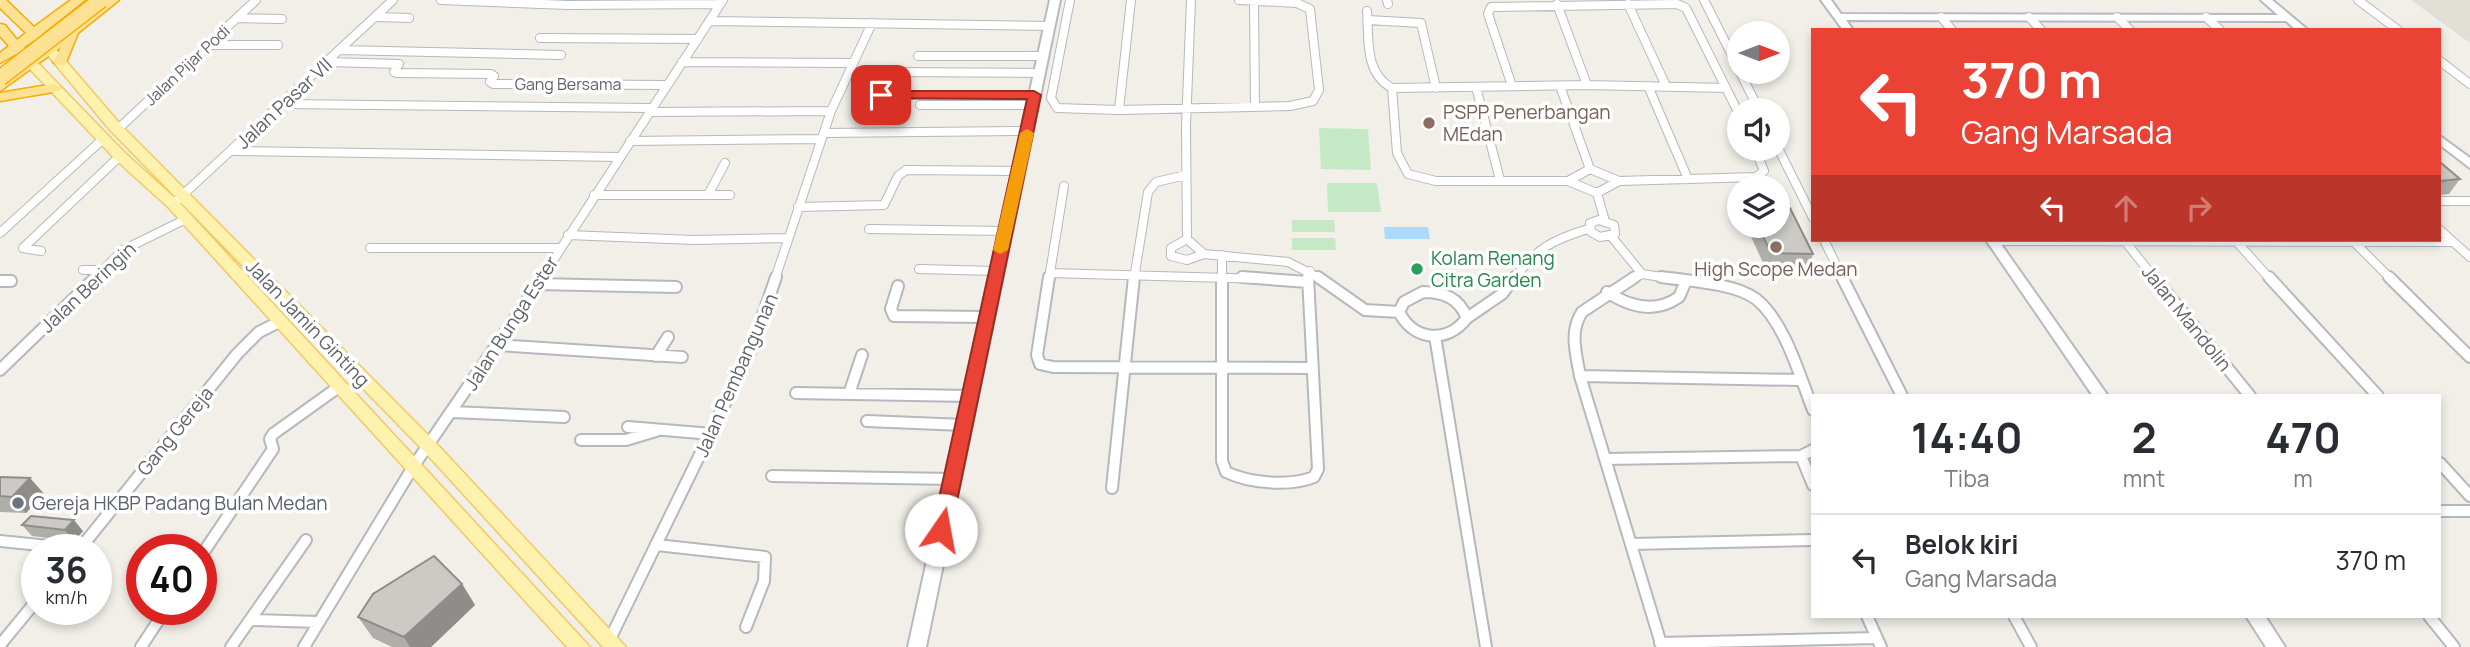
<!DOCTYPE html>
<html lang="id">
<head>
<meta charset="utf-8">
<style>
  :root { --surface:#fff; --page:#f2f2f3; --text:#2b2b33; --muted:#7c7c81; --line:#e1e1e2 }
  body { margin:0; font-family:Manrope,sans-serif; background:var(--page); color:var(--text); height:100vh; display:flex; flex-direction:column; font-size:26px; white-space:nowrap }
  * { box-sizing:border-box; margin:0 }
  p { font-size:23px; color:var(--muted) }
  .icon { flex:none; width:38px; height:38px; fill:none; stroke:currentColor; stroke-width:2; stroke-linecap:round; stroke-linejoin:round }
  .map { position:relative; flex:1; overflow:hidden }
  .side { position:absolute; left:1811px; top:394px; width:630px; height:224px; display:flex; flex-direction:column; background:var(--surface); border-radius:0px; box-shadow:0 4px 10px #0003 }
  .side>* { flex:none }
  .banner { position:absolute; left:1811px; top:28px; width:630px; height:214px; border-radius:0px; box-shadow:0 4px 10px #0003; background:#ea4335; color:#fff; overflow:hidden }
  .needle { width:46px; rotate:90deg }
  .tools { position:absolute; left:1727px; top:21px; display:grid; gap:14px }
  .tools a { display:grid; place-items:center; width:63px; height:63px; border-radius:50%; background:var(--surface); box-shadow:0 4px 10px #0003; font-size:35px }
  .speed { position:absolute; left:21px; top:534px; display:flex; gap:14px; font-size:35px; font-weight:700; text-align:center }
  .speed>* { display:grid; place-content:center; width:91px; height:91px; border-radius:50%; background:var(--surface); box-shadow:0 4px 10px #0003; line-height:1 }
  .speed small { font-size:18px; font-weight:400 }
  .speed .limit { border:10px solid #d22; background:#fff; color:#111 }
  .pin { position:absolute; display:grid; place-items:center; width:60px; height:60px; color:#fff; margin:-30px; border-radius:14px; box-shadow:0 4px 10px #0006 }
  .me { position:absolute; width:77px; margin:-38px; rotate:12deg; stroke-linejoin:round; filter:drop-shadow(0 0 5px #0008) }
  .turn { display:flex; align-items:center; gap:24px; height:147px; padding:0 35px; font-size:32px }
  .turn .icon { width:91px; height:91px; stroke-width:2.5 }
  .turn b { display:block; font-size:49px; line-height:60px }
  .lanes { display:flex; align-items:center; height:66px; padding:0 35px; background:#0003; justify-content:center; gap:35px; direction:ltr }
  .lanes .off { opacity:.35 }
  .eta { display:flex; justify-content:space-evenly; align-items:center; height:119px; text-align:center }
  .eta b { font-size:42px; font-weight:700; line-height:49px }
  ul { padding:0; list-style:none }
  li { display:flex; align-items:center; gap:21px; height:91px; padding:0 35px; border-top:2px solid var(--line) }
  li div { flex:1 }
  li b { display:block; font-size:26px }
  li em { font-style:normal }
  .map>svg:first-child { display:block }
</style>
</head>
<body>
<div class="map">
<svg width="2470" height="647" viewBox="0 0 2470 647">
  <rect width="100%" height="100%" fill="#f1efe8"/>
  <path fill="#e1ded6" d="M2411 0H2470V43Z"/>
  <path fill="#c5e8c5" d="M1319 128 1368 129 1371 170 1321 169Z
    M1327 183H1377L1381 212H1328Z
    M1292 220H1334L1335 232H1292Z
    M1292 238H1335L1336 250H1292Z"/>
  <path fill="#aadaff" d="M1384 227H1428L1430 239H1385Z"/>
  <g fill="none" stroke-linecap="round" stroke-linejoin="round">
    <defs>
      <path id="street-far1" d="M441 0 568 5 720 4
        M1070 0 1051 98 1057 108 1119 110 1290 106 1313 101 1319 90 1310 9 1297 3 1239 0
        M1191 0 1186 126 1187 239 1204 254 1288 262 1321 279
        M1254 0 1255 107
        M1387 0 1388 4
        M1704 0 1740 71
        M2358 0 2398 30
        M1557 4 1587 85
        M1628 4 1666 86
        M1367 11C1369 38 1364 73 1392 88L1587 85 1726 88
        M377 17 409 18
        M1941 17 1952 30
        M2029 17 2041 30
        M2117 17 2130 30
        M2206 17 2220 30
        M237 18 282 19
        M1368 20 1421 23 1436 88
        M710 21 1050 26
        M540 38 698 39
        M209 45H278
        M340 50 561 55
        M918 56H1042
        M2440 61 2470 84
        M328 62 399 64 394 72 397 73 491 74 494 76 490 82 493 84 666 85
        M682 62 853 63
        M892 72 1039 73
        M1740 72 1759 110
        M1512 86 1488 14 1491 7 1677 4 1686 8 1740 116
        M1560 86 1590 169
        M1648 86 1688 179
        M1476 87 1500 180
        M1392 88 1397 153 1408 174 1436 181H1568
        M881 95H1034
        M283 104 651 108
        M920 105H1033
        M1119 110 1131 0
        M649 112 831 111
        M118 129 256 0
        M824 133 1027 131
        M630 141 821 139
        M1778 148 1813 218
        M233 151 619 157
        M1590 169 1619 181 1597 193 1568 181Z
        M1619 181 1756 177 1764 171 1755 149
        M1597 193 1605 221
        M594 195H730
        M708 195 725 163
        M2440 201H2470
        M173 204 393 0
        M798 207 884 205 898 176 906 170 1018 171
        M1599 220 1614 225 1615 234 1600 237 1591 232 1590 223Z
        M869 229 1004 231
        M2440 230 2470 257
        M0 233 103 139
        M568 235 694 240 787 238
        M1611 236 1642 274 1674 279
        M1187 239 1171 248V256L1187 260 1204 254
        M1824 240 1843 279
        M2124 240 2155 279
        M2235 240 2270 279
        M1993 241 2453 242
        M2353 241 2391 279
        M370 248H560
        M41 251 23 248 120 156
        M1222 255V279
        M919 269 996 271
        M83 270H103
        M1050 273 1264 279
        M94 279 123 250 186 219
        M541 279 723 0
        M775 279 831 111 872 23
        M1049 279 1064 186
        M1134 279 1148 192 1156 182 1186 175
        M1308 279 1310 271
        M1514 279C1537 248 1552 240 1588 229
        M1631 279 1642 274"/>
      <path id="street" d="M1049 277 1037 355 1040 364 1053 367 1310 368
        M1222 277V461L1226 472C1249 483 1289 487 1314 477L1318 469 1308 277
        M1242 277 1307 282
        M1318 277 1365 310 1399 312
        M1635 277 1582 312C1569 332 1576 353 1580 376L1662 647
        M1661 277C1688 281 1735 283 1756 299 1785 322 1800 377 1813 410
        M1842 277 1902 396
        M2154 277 2250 396
        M2269 277 2378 396
        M2389 277 2470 357
        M0 281H11
        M537 284 676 287
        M898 286 891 309 894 316 987 317
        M1423 292C1444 292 1459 298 1467 318 1447 344 1414 341 1399 312L1404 302Z
        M1607 292C1630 307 1655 314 1679 297L1686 281
        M1467 318 1502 294 1515 277
        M1435 336 1486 647
        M498 345 682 357
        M656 356 668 337
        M0 370 96 277
        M1580 376 1799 380
        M796 393 970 396
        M849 394 862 355
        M452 412 564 417
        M867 421 964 425
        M628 427 712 434
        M581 440H626L656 431
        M1801 456 1813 485
        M1605 459 1801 456 1813 450
        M2440 463 2470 496
        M772 476 952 479
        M1112 488 1134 277
        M2440 511H2470
        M0 541 79 549
        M1631 544 1813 540
        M657 545 765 557 764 581 746 627
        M79 550 237 354 259 332 279 322
        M201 556 273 449 270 439 273 434 340 386
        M1867 616 1881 647
        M2014 616 2031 647
        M2429 616 2454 647
        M251 620 318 622
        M609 641 751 350 776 277
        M1660 643 1876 638
        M0 645 37 600
        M141 647 166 609
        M231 647 306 540
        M304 647 413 467 543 277"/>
      <path id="secondary" d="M1050 0H1060L926 647H908Z
        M1821 0H1831L1841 14 2278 15 2261 0H2272L2308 30H2296L2286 21 1846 20 1853 30H1843Z
        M2440 136 2470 158V168L2440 145Z
        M1986 240H1998L2108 396H2093Z
        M2246 616H2265L2285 647H2266Z"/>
      <path id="primary" d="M49 45 53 46 120 124 435 442 626 647H603L423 450 110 130 45 52V46Z
        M31 59 35 60 125 153 178 201 590 647H567L168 207 115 159 27 66 25 63Z"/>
      <path id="highway" d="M0 0H6L34 27 71 0H85L42 34 49 42 47 44 105 0H119L78 33 65 65 60 66 53 62 61 47 0 91V80L46 45H37L33 41 24 47 30 54 28 57H18L16 54 0 63V53L9 46 0 36V24L5 25 17 40 26 33 0 8Z
        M54 84 61 88 59 91 0 101V93Z"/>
    </defs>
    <use href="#street-far1" stroke="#b5b8bc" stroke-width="10"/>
    <use href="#street" stroke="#b5b8bc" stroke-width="14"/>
    <use href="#secondary" stroke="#b6babf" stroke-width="4"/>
    <use href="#primary" stroke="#f2c960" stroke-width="3"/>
    <use href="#highway" stroke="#f9ab00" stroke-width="3"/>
    <use href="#street-far1" stroke="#fff" stroke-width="8"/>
    <use href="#street" stroke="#fff" stroke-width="10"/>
    <use href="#secondary" fill="#fff" fill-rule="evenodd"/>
    <use href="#primary" fill="#fff2af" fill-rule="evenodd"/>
    <use href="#highway" fill="#fde293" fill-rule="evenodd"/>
    <defs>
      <path id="highway-bridge" d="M0 78 101 0"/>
    </defs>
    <use href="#highway-bridge" stroke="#f9ab00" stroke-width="18" stroke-linecap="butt"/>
    <use href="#highway-bridge" stroke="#fde293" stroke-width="15"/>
  </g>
  <path fill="#afaea9" d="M2440 162 2460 179 2449 194 2440 195Z
    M1746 226H1778L1813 254 1808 269H1766Z
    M0 477 30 478 44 494 26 513 0 512Z
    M22 525 83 531 74 541 32 536Z
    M462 584 475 605 431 647H392L373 638 358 617Z"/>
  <path fill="#8f8d8a" d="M30 478 44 494 26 513 12 497Z
    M74 520 83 531 74 541 65 530Z
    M462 584 475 605 431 647H410L404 637Z"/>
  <path fill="#cccac5" stroke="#8f8d8a" stroke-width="2" d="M2440 162 2460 179 2440 181Z
    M1778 208H1790L1813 254 1771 253 1758 226H1778Z
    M0 477 30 478 12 497 0 496Z
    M31 516 74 520 65 530 22 525Z
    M434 556 462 584 404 637 358 617 373 594Z"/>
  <path fill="#ea4335" stroke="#982c22" stroke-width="2" d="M881 91H1034L1041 95 951 530 941 537 932 530 1027 99 877 98 875 95Z"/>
  <path fill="#f59e0b" d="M1027 129 1034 133 1008 250 1000 254 993 250 1020 133Z"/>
  <g fill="#8d6e63" stroke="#fff" stroke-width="2.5">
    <circle cx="1429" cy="123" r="7"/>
    <circle cx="1776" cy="247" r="7"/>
  </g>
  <circle fill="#2e9e5b" stroke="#fff" stroke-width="2.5" cx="1417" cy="269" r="7"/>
  <circle fill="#6b7280" stroke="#fff" stroke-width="2.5" cx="18" cy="503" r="7"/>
  <g text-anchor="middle" stroke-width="7" stroke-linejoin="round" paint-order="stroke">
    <g font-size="16" fill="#5f6368" stroke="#fff">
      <text transform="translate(187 65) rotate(-43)" y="6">Jalan Pijar Podi</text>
      <text x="568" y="90">Gang Bersama</text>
    </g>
    <g font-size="19" fill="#5f6368" stroke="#fff">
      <text transform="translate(284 103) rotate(-43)" y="7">Jalan Pasar VII</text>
      <text transform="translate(88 287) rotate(-43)" y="7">Jalan Beringin</text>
      <text transform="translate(2187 318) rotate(51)" y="7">Jalan Mandolin</text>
      <text transform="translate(308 323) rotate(46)" y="7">Jalan Jamin Ginting</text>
      <text transform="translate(511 323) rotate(-57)" y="7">Jalan Bunga Ester</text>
      <text transform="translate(736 375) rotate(-66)" y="7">Jalan Pembangunan</text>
      <text transform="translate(175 431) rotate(-51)" y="7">Gang Gereja</text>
    </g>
    <g font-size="19" fill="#785e54" stroke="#fff" text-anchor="start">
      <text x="1443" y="119">PSPP Penerbangan<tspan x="1443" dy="22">MEdan</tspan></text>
      <text x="1776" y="276" text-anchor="middle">High Scope Medan</text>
    </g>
    <g font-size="19" fill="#27864d" stroke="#fff" text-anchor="start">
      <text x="1431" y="265">Kolam Renang<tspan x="1431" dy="22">Citra Garden</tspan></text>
    </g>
    <g font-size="19" fill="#5b616d" stroke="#fff" text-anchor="start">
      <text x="32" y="510">Gereja HKBP Padang Bulan Medan</text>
    </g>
  </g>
</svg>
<div class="tools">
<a><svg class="needle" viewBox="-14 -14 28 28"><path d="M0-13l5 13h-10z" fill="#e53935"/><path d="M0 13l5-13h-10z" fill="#7c7c81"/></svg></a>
<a><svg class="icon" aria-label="sound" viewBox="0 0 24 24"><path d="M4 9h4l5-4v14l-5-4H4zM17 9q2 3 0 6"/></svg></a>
<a><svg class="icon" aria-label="layers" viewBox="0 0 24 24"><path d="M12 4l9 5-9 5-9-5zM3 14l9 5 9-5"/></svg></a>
</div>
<div class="speed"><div>36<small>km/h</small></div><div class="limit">40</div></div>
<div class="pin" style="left:881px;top:95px;background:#d93025"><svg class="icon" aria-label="arrive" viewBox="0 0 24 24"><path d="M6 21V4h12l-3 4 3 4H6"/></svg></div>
<svg class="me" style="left:941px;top:530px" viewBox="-20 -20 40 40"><circle r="19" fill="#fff"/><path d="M0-13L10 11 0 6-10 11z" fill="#ea4335"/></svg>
<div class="banner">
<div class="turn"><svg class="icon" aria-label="left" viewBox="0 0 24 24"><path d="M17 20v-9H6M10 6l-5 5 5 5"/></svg><div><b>370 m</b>Gang Marsada</div></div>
<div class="lanes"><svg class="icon" aria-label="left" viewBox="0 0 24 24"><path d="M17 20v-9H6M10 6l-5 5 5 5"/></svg><svg class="icon off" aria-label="ahead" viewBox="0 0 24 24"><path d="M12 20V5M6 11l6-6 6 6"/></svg><svg class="icon off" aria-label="right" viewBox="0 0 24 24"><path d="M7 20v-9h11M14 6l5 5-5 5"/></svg></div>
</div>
<section class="side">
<div class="eta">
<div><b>14:40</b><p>Tiba</p></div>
<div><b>2</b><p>mnt</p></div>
<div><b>470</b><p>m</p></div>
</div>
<ul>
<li><svg class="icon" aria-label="left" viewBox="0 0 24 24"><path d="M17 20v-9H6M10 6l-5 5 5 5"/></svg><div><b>Belok kiri</b><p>Gang Marsada</p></div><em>370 m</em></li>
</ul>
</section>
</div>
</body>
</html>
